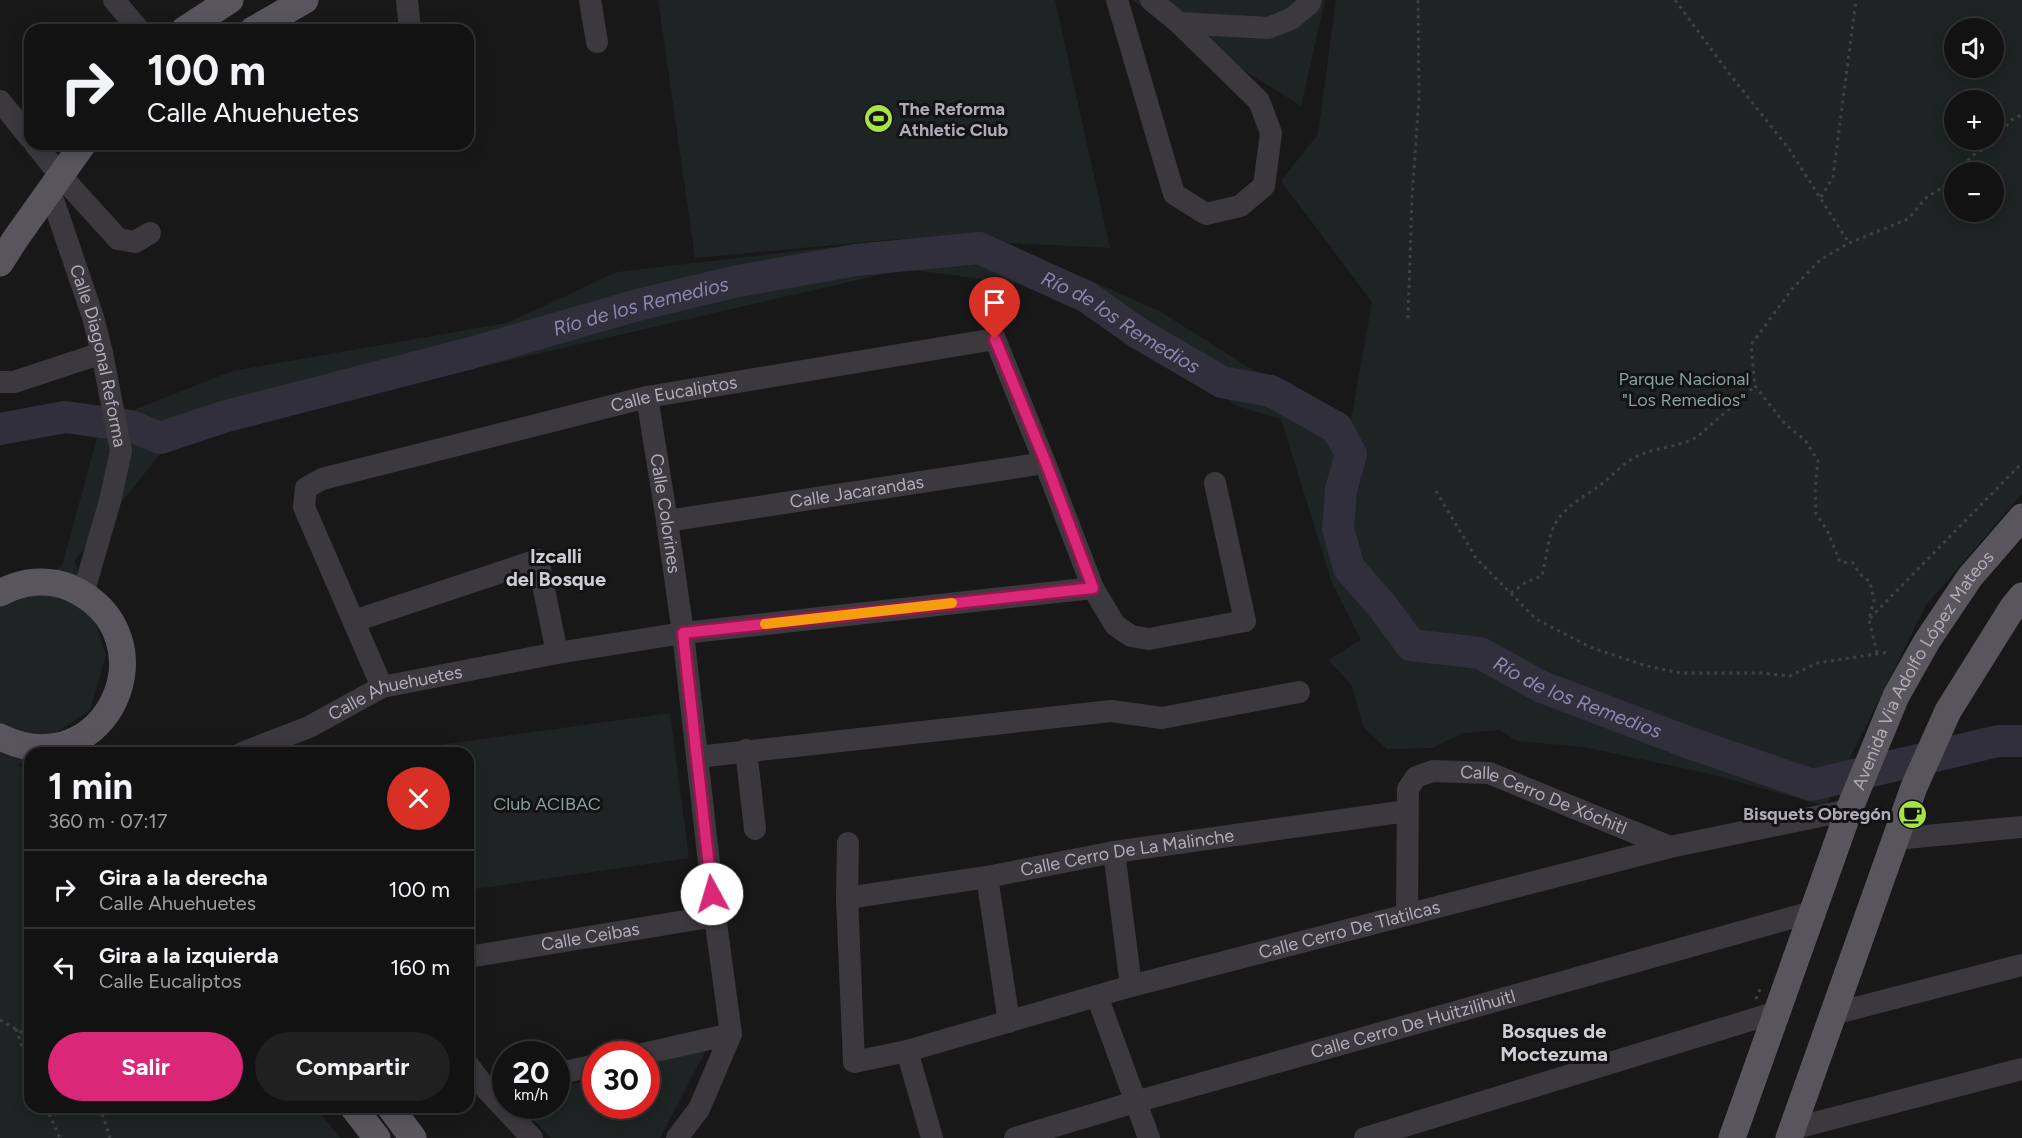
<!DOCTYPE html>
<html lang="es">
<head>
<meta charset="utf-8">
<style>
  :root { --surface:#131213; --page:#202021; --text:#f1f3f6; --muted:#9d9ea0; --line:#323233; --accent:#db2777 }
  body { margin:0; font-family:Figtree,sans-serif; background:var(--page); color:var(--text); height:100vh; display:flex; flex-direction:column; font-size:22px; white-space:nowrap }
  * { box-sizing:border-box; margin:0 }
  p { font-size:20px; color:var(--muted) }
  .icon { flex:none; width:33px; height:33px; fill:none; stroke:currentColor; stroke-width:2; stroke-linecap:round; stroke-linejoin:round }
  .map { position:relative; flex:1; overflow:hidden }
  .panel { position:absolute; left:24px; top:747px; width:450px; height:366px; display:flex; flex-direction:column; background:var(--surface); border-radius:18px; box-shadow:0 3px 15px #0003,0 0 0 2px var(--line) }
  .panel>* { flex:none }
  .hud { position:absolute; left:24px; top:24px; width:450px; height:126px; border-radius:18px; box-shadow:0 3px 15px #0003,0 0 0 2px var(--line); background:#131213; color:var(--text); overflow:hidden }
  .tools { position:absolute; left:1944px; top:18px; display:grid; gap:12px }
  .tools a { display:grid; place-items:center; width:60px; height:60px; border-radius:50%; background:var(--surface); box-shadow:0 3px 15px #0003,0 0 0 2px var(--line); font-size:30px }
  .speed { position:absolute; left:492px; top:1041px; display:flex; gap:12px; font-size:30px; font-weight:700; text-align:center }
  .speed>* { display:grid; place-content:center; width:78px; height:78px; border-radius:50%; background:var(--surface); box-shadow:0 3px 15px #0003,0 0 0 2px var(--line); line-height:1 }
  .speed small { font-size:15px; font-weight:400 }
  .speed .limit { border:9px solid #d22; background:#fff; color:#111 }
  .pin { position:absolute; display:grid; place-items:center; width:51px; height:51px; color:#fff; margin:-62px -26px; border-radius:50% 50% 50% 0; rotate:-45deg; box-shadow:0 0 6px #0007 }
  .pin .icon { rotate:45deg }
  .me { position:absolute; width:66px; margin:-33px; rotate:354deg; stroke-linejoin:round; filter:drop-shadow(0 0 4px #0008) }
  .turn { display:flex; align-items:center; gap:21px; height:126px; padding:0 24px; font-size:27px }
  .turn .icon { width:78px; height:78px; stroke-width:2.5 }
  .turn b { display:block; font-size:42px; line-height:51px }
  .round { display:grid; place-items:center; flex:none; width:63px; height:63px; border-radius:32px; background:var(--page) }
  .head { display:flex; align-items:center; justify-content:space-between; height:102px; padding:0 24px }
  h1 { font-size:36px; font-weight:700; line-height:45px }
  .primary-button { display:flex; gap:12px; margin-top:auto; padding:12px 24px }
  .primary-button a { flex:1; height:69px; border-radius:36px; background:var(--accent); color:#fff; font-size:24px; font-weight:700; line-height:69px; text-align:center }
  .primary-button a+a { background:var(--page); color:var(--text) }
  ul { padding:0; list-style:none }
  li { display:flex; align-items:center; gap:18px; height:78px; padding:0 24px; border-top:2px solid var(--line) }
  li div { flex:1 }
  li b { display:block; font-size:22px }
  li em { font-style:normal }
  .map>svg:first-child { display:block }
</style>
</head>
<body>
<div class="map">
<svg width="2022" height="1138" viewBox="0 0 2022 1138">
  <rect width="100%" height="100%" fill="#191819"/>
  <path fill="#1e2423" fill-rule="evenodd" d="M658 0H1055L1110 248 909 238 695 258Z
    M1132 0H1325L1301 106Z
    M1336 0H2022V494L1926 605 1826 806 1710 774 1584 747 1517 741 1499 730 1463 733 1432 748 1387 749 1364 728 1351 684 1328 660 1361 640 1332 583 1281 419 1237 406 1179 366 1037 286 905 269 299 409 162 452 74 561 106 655 90 710 57 732 19 765 30 776V1107H316L340 1138H0V593L6 600 62 566 101 423 232 371 507 323 617 272 842 246 992 244 1078 275 1161 312 1248 367 1302 394 1347 442 1372 302 1281 181 1318 134ZM1954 28H1994V68H1954ZM1954 100H1994V140H1954ZM1954 172H1994V212H1954Z
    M670 713 689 858 468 890V753H381Z
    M706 1050 660 1138H551L521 1106H556L557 1088 595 1078 596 1106H646L647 1065Z"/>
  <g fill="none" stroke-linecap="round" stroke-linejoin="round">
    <path stroke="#312f3c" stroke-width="32" id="s1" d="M0 429 65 417 131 426 160 438 223 417 471 353 634 306 733 282 856 260 979 248 1087 297 1138 333 1222 382 1271 391 1337 428 1351 454 1341 490 1338 529 1349 568 1383 607 1411 645 1480 653 1542 687 1690 743 1812 785 1998 741H2022"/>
    <path stroke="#423f45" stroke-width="3" stroke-dasharray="3 4.5" stroke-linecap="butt" d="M1675 0 1728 72 1789 149 1849 243
      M1958 172 1972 156 1992 144 2011 120 2022 115
      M1821 197 1833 177 1856 0
      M1408 318 1412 198 1419 97 1418 0
      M1436 491 1476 558 1536 619 1590 647 1643 665 1680 673H1761L1790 676 1817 663 1889 652
      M1511 593 1526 582 1542 576C1545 563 1549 535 1554 526 1563 507 1587 495 1603 483 1615 473 1625 461 1640 455 1658 447 1679 447 1697 437L1755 386
      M1870 618 2022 463
      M1877 653 1869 620 1874 600 1870 582 1860 574 1853 563 1840 562 1827 530 1816 514 1815 488 1818 461 1805 440 1785 424 1755 386 1751 345 1792 289 1820 260 1849 243 1908 219 1926 198 1949 183 1954 176
      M1756 999 1760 989 1764 990
      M0 1020 30 1037
      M16 1029 30 1069
      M46 1107 60 1138
      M100 1107 110 1138"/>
    <g stroke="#3c393e" stroke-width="22">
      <path d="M114 0 139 30"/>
      <path d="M407 0 410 30"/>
      <path d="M590 0 597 42"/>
      <path d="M1117 0 1174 194 1206 214 1240 206 1264 186 1271 133 1259 101 1179 23 1151 0"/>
      <path d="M1179 23 1268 28 1291 19 1309 4 1311 0"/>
      <path d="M0 101 30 138"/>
      <path d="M35 144 60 175 118 239 135 242 150 233"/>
      <path id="s2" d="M50 191 93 317 102 353 121 451 110 501 83 594"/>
      <path d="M0 382H14L102 353"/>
      <path id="s3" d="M647 397 667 521 683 633 715 916 731 1034 699 1109 677 1138"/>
      <path id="s4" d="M667 521 1045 463"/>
      <path d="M354 621 538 560 557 653"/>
      <path id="s5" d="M382 687 304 507 306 488 322 479 647 397 995 339 1045 463 1093 588 1115 625 1131 636 1149 639 1245 621 1215 483"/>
      <path d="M746 750 755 829"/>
      <path id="s6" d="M242 753 309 727 382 687 557 653 683 633 1093 588"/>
      <path d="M697 757 1111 711 1162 718 1299 692"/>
      <path d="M1895 839 2022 827"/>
      <path id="s7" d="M848 843 847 898 854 1062 907 1051 1131 986 1670 847 1849 810"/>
      <path d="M1114 852 1131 986"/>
      <path d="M987 877 1009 1022"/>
      <path id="s8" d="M847 898 987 877 1114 852 1407 811"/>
      <path id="s9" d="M1407 915 1408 789 1416 777 1433 771 1489 773 1670 847"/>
      <path id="s10" d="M468 957 715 916"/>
      <path d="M1097 996 1149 1138"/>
      <path d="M1833 1014 2022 965"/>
      <path d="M907 1051 932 1138"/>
      <path d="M643 1054 731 1034"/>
      <path d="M468 1065 487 1090 532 1138"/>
      <path d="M556 1074 596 1065"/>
      <path d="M1792 1129 2022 1069"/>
      <path id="s11" d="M1015 1138 1135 1102 1812 912"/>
      <path d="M1365 1138 1777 1012"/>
    </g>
    <g stroke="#59555d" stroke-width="27">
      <path d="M184 30 230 0"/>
      <path d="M253 30 305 0"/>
      <path d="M0 263 16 238 83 144"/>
      <path d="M0 593C21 581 48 578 71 588 175 636 106 789 0 737"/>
      <path d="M353 1107 377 1138"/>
      <path d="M390 1107 413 1138"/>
      <path id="s12" d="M1732 1138 1849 810 1896 696 1927 641 1970 577 2022 517"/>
      <path d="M1789 1138 1914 787 1948 711 2013 607 2022 596"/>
    </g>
  </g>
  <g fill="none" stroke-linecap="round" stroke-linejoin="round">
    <defs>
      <path id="route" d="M712 894 683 633 1093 588 1046 463 995 339"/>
    </defs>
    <use href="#route" stroke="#8e194d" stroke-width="15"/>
    <use href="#route" stroke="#db2777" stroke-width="10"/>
    <path stroke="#f59e0b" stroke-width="10" d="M765 624 952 603"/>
  </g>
  <defs>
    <symbol id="stadium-disc" viewBox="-11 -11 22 22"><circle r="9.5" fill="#a6e346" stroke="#141314"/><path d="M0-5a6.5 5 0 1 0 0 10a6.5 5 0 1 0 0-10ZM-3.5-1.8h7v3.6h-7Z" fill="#111"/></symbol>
    <symbol id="cafe-disc" viewBox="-11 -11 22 22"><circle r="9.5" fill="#a6e346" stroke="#141314"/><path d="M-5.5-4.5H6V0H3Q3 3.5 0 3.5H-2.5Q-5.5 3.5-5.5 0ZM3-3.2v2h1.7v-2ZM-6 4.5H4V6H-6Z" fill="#111"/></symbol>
  </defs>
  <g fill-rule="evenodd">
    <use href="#stadium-disc" x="862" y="102" width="33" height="33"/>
    <use href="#cafe-disc" x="1896" y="798" width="33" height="33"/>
  </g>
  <g text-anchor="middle" stroke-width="6" stroke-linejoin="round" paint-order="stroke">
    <g font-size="18" font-weight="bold" fill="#b0abb8" stroke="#141314" text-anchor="start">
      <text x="899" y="115">The Reforma<tspan x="899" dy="21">Athletic Club</tspan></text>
      <text x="1891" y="820" text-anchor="end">Bisquets Obregón</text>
    </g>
    <g font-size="18" fill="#b0abb8" stroke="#141314">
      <text dy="6" stroke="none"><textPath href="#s2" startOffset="172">Calle Diagonal Reforma</textPath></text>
      <text dy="6" stroke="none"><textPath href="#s5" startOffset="596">Calle Eucaliptos</textPath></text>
      <text dy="6" stroke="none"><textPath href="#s4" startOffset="192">Calle Jacarandas</textPath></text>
      <text dy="6" stroke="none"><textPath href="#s3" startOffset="118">Calle Colorines</textPath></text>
      <text dy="6" stroke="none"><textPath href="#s12" startOffset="507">Avenida Via Adolfo López Mateos</textPath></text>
      <text dy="6" stroke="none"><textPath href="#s6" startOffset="166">Calle Ahuehuetes</textPath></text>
      <text dy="6" stroke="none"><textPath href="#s9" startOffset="274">Calle Cerro De Xóchitl</textPath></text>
      <text dy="6" stroke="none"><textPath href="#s8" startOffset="284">Calle Cerro De La Malinche</textPath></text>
      <text dy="6" stroke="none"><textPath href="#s7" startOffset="732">Calle Cerro De Tlatilcas</textPath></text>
      <text dy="6" stroke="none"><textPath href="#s10" startOffset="124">Calle Ceibas</textPath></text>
      <text dy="6" stroke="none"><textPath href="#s11" startOffset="414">Calle Cerro De Huitzilihuitl</textPath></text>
    </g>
    <g font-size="18" fill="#84a19b" stroke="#141314">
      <text x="1684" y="385">Parque Nacional<tspan x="1684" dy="21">"Los Remedios"</tspan></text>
      <text x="547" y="810">Club ACIBAC</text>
    </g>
    <g font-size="20" font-style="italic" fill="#8d85b0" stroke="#141314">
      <text dy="7" stroke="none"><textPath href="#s1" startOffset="663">Río de los Remedios</textPath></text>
      <text dy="7" stroke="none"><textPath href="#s1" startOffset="1167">Río de los Remedios</textPath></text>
      <text dy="7" stroke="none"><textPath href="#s1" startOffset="1833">Río de los Remedios</textPath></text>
    </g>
    <g font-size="20" font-weight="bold" fill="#d0ccd4" stroke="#141314">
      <text x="556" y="563">Izcalli<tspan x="556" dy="23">del Bosque</tspan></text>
      <text x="1554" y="1038">Bosques de<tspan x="1554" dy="23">Moctezuma</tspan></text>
    </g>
  </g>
</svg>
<div class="tools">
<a><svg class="icon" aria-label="sound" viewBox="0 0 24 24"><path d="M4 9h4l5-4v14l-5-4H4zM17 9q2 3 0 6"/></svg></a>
<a>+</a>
<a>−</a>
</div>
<div class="speed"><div>20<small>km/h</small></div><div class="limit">30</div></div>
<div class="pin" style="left:995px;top:339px;background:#d93025"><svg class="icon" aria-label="arrive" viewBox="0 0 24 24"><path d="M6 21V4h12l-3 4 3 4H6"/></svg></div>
<svg class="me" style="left:712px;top:894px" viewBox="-20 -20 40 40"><circle r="19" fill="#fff"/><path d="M0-13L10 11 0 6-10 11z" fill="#db2777"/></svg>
<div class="hud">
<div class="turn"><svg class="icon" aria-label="right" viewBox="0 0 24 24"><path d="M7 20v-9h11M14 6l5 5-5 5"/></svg><div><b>100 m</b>Calle Ahuehuetes</div></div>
</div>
<section class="panel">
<div class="head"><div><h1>1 min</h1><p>360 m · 07:17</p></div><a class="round" style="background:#d93025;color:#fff"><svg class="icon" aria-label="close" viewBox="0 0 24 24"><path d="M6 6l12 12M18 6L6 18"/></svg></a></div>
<ul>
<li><svg class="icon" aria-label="right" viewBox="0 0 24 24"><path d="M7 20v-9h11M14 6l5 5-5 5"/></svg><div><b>Gira a la derecha</b><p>Calle Ahuehuetes</p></div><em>100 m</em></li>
<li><svg class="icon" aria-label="left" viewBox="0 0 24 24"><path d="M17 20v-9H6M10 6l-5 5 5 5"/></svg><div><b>Gira a la izquierda</b><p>Calle Eucaliptos</p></div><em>160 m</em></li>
</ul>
<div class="primary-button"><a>Salir</a><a>Compartir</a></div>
</section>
</div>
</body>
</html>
